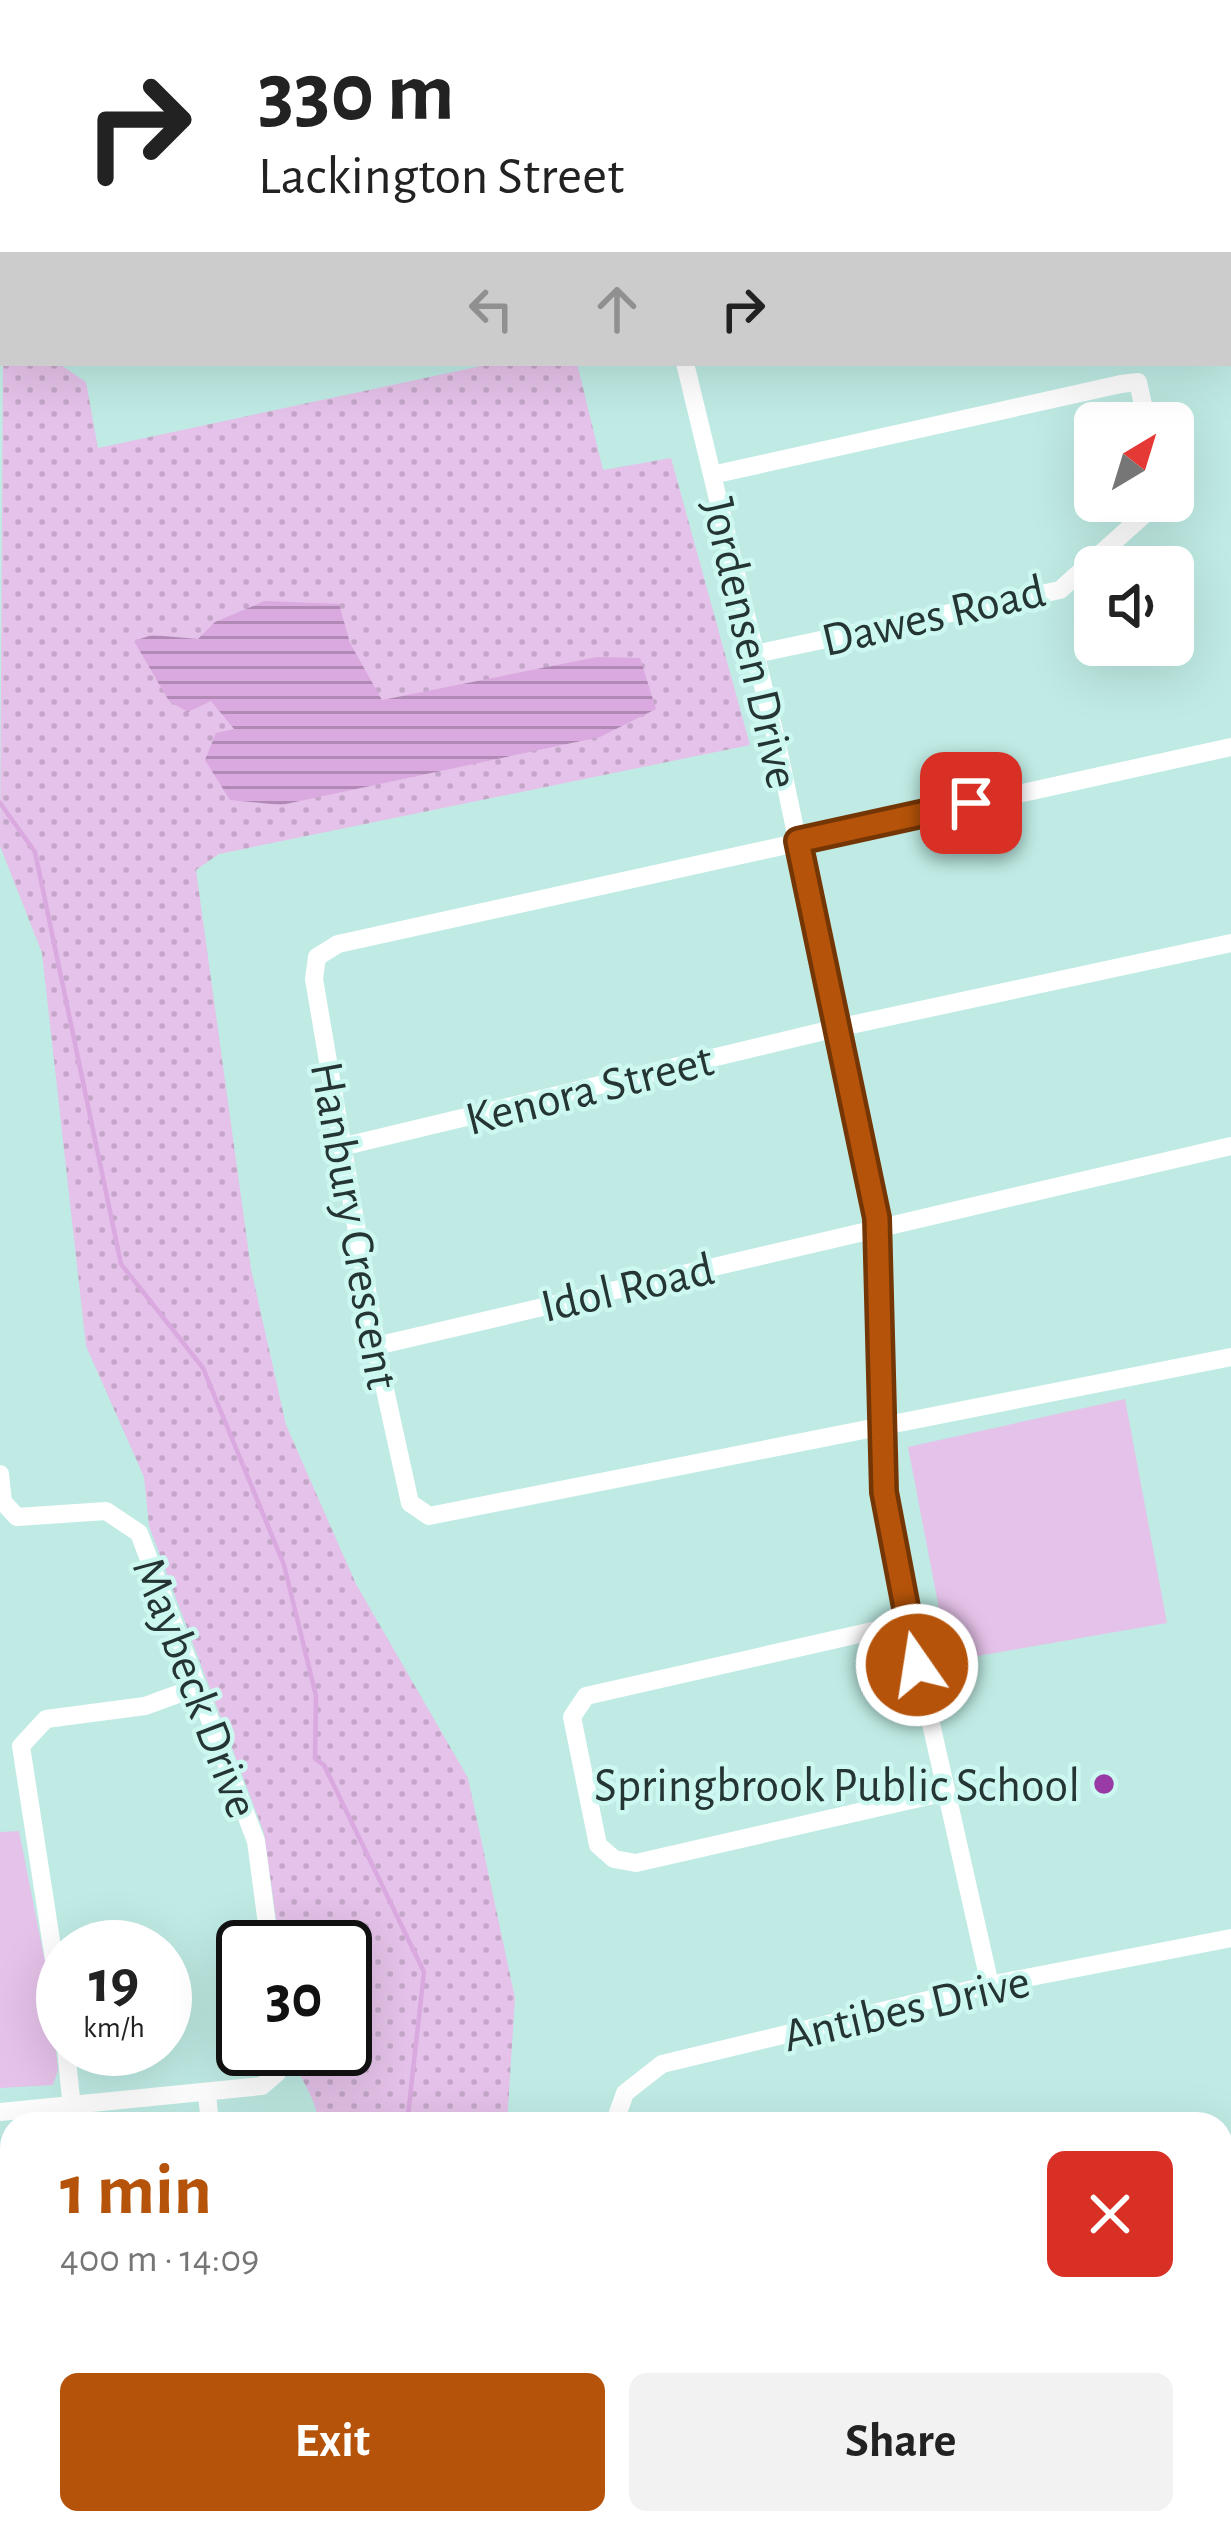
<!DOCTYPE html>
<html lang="en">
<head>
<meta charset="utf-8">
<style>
  :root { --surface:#fff; --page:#f2f2f2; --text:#222; --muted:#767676; --accent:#b45309 }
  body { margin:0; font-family:"Alegreya Sans",sans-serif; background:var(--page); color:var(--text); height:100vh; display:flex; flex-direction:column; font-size:45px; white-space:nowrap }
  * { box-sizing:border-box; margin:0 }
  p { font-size:39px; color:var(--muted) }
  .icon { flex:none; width:66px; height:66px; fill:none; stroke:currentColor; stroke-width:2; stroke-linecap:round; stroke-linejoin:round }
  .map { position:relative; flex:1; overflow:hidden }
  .drawer { position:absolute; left:0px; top:2112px; width:1233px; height:423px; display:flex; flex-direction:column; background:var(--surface); border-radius:36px 36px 0 0; box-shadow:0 12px 48px #0002 }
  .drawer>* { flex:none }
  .banner { position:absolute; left:0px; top:0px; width:1233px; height:366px; box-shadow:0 12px 48px #0002; background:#fff; color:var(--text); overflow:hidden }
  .needle { width:78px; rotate:38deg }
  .fabs { position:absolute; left:1074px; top:402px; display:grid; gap:24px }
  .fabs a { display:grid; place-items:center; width:120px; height:120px; border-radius:18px; background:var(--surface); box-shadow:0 12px 48px #0002; font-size:60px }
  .speed { position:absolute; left:36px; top:1920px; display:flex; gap:24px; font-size:60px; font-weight:700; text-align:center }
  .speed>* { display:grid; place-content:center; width:156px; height:156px; border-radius:50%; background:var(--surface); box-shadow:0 12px 48px #0002; line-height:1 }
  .speed small { font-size:30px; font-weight:400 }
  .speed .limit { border:6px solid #111; border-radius:18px; background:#fff; color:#111 }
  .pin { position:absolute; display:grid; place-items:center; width:102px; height:102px; color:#fff; margin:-51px; border-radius:24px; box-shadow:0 6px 18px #0006 }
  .me { position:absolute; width:132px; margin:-66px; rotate:347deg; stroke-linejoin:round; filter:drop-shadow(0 0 9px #0008) }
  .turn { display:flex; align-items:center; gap:42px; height:252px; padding:0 60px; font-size:54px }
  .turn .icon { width:156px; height:156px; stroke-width:2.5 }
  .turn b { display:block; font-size:84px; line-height:102px }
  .lanes { display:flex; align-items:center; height:114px; padding:0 60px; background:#0003; justify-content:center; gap:60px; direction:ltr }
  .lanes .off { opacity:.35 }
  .round { display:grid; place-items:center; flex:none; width:126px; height:126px; border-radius:18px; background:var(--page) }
  .head { display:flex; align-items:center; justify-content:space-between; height:204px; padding:0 60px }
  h1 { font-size:72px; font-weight:600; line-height:90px; color:var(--accent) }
  .primary-button { display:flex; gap:24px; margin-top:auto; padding:24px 60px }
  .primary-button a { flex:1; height:138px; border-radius:18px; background:var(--accent); color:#fff; font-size:48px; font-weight:600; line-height:138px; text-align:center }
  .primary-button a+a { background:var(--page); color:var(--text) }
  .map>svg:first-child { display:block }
</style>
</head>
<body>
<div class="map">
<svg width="1231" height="2534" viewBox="0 0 1231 2534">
  <defs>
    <pattern id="grass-dots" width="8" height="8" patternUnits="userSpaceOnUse" patternTransform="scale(3)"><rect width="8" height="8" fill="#e5c2e9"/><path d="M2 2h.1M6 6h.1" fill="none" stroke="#c4a7c8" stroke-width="1.8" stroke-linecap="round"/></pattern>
    <pattern id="water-rules" width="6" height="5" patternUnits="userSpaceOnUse" patternTransform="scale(3)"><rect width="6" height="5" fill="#d9a9df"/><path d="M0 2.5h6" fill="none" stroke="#b08ab5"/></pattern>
  </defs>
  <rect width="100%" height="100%" fill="#bfebe4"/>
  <path fill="url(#grass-dots)" d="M762 0H1050L1064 3H753Z
    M3 350V363H58L86 382 98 448 495 363H577L603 470 671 458 750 745 219 854 196 870 251 1269 286 1425 356 1584 468 1778 515 1998 507 2124H318C318 2096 295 2077 292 2049H345V1947H280L264 1833 149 1526 144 1477 86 1346 42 953 0 846Z
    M1231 2366V2534H840L888 2523H1221V2447L1231 2444 1221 2368Z
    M338 2523H517L521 2534H340Z"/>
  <path fill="#e5c2e9" d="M1125 1399 1167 1623 949 1661 908 1447Z
    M19 1831 47 1972 58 2070 53 2085 0 2088V1832Z"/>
  <path fill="url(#water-rules)" d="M265 601 339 604 350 643 382 700 597 657 640 658 656 709 600 737 281 805 230 800 205 760 216 733 234 729 211 701 188 712 169 701 134 641 152 635 198 639 215 622Z
    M1221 2508 1231 2509V2534H1110L1148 2523H1221Z"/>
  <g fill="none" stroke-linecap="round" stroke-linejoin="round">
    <path stroke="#d9a9df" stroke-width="4.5" d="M0 803 35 852 121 1264 203 1368 284 1565 316 1696 315 1759 324 1765 424 1972 407 2124
      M436 2523 441 2534"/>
    <path stroke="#fff" stroke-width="18" d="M409 0 410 3
      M600 0V3
      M0 199 3 202
      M685 363 776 739 877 1218 885 1492 893 1555 990 1985
      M712 475 1121 384 1138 382 1147 423
      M755 654 1060 590 1146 513 1147 501
      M1231 747 338 944 317 957 314 979 380 1367 410 1503 429 1516 1231 1357
      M341 1147 837 1028 1231 943
      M376 1346 1231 1146
      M0 1474 3 1502 17 1517 106 1511 139 1533 256 1841 270 1947
      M908 1623 586 1696 572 1717 598 1845 614 1859 636 1863 946 1792
      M63 2018 21 1746 46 1719 145 1706 197 1687
      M66 2049 72 2109
      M207 2094 210 2124
      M0 2112 262 2086 277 2073 281 2049
      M614 2124 625 2093 662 2064 990 1985 1231 1938
      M1221 2151 1231 2149
      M0 2344 12 2341
      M1221 2346 1231 2344
      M231 2523 234 2534
      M627 2523 629 2534
      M150 2534 196 2523"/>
  </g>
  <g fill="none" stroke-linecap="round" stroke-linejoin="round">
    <defs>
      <path id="route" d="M917 1665 884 1492 877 1218 798 841 971 803"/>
    </defs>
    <use href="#route" stroke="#753606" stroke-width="30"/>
    <use href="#route" stroke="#b45309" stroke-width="21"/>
  </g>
  <circle fill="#983ba5" stroke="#ccf8f1" stroke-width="4.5" cx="1104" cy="1784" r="12"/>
  <g text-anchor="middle" stroke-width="9" stroke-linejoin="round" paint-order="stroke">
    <g font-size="48" fill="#243533" stroke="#ccf8f1">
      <text transform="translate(933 614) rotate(-13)" y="17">Dawes Road</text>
      <text transform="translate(752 643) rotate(77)" y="17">Jordensen Drive</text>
      <text transform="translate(589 1088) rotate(-14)" y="17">Kenora Street</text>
      <text transform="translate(356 1225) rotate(80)" y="17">Hanbury Crescent</text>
      <text transform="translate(627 1286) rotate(-13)" y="17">Idol Road</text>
      <text transform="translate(197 1687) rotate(69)" y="17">Maybeck Drive</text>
      <text transform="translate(906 2007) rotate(-13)" y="17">Antibes Drive</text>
    </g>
    <g font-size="48" fill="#243533" stroke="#ccf8f1" text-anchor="end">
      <text x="1080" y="1801">Springbrook Public School</text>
    </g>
  </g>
</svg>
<div class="fabs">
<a><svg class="needle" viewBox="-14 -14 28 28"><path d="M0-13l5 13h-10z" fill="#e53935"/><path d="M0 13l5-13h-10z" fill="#767676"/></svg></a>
<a><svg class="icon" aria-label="sound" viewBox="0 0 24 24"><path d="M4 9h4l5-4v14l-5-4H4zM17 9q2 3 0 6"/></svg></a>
</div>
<div class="speed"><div>19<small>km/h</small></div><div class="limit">30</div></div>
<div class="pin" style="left:971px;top:803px;background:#d93025"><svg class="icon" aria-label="arrive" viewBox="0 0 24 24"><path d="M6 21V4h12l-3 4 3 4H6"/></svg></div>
<svg class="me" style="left:917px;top:1665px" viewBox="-20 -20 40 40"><circle r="17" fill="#b45309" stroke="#fff" stroke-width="3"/><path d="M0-11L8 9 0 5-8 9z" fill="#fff"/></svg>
<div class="banner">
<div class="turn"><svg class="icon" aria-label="right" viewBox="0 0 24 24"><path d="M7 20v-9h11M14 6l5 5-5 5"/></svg><div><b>330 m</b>Lackington Street</div></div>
<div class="lanes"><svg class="icon off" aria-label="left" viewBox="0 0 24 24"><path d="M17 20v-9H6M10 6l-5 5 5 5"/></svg><svg class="icon off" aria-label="ahead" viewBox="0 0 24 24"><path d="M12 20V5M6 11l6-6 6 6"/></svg><svg class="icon" aria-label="right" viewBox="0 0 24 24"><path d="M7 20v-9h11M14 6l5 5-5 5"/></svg></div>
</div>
<section class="drawer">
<div class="head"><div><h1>1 min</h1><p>400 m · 14:09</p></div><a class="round" style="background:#d93025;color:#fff"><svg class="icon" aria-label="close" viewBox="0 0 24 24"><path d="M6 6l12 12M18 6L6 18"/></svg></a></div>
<div class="primary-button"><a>Exit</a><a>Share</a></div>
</section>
</div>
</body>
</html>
